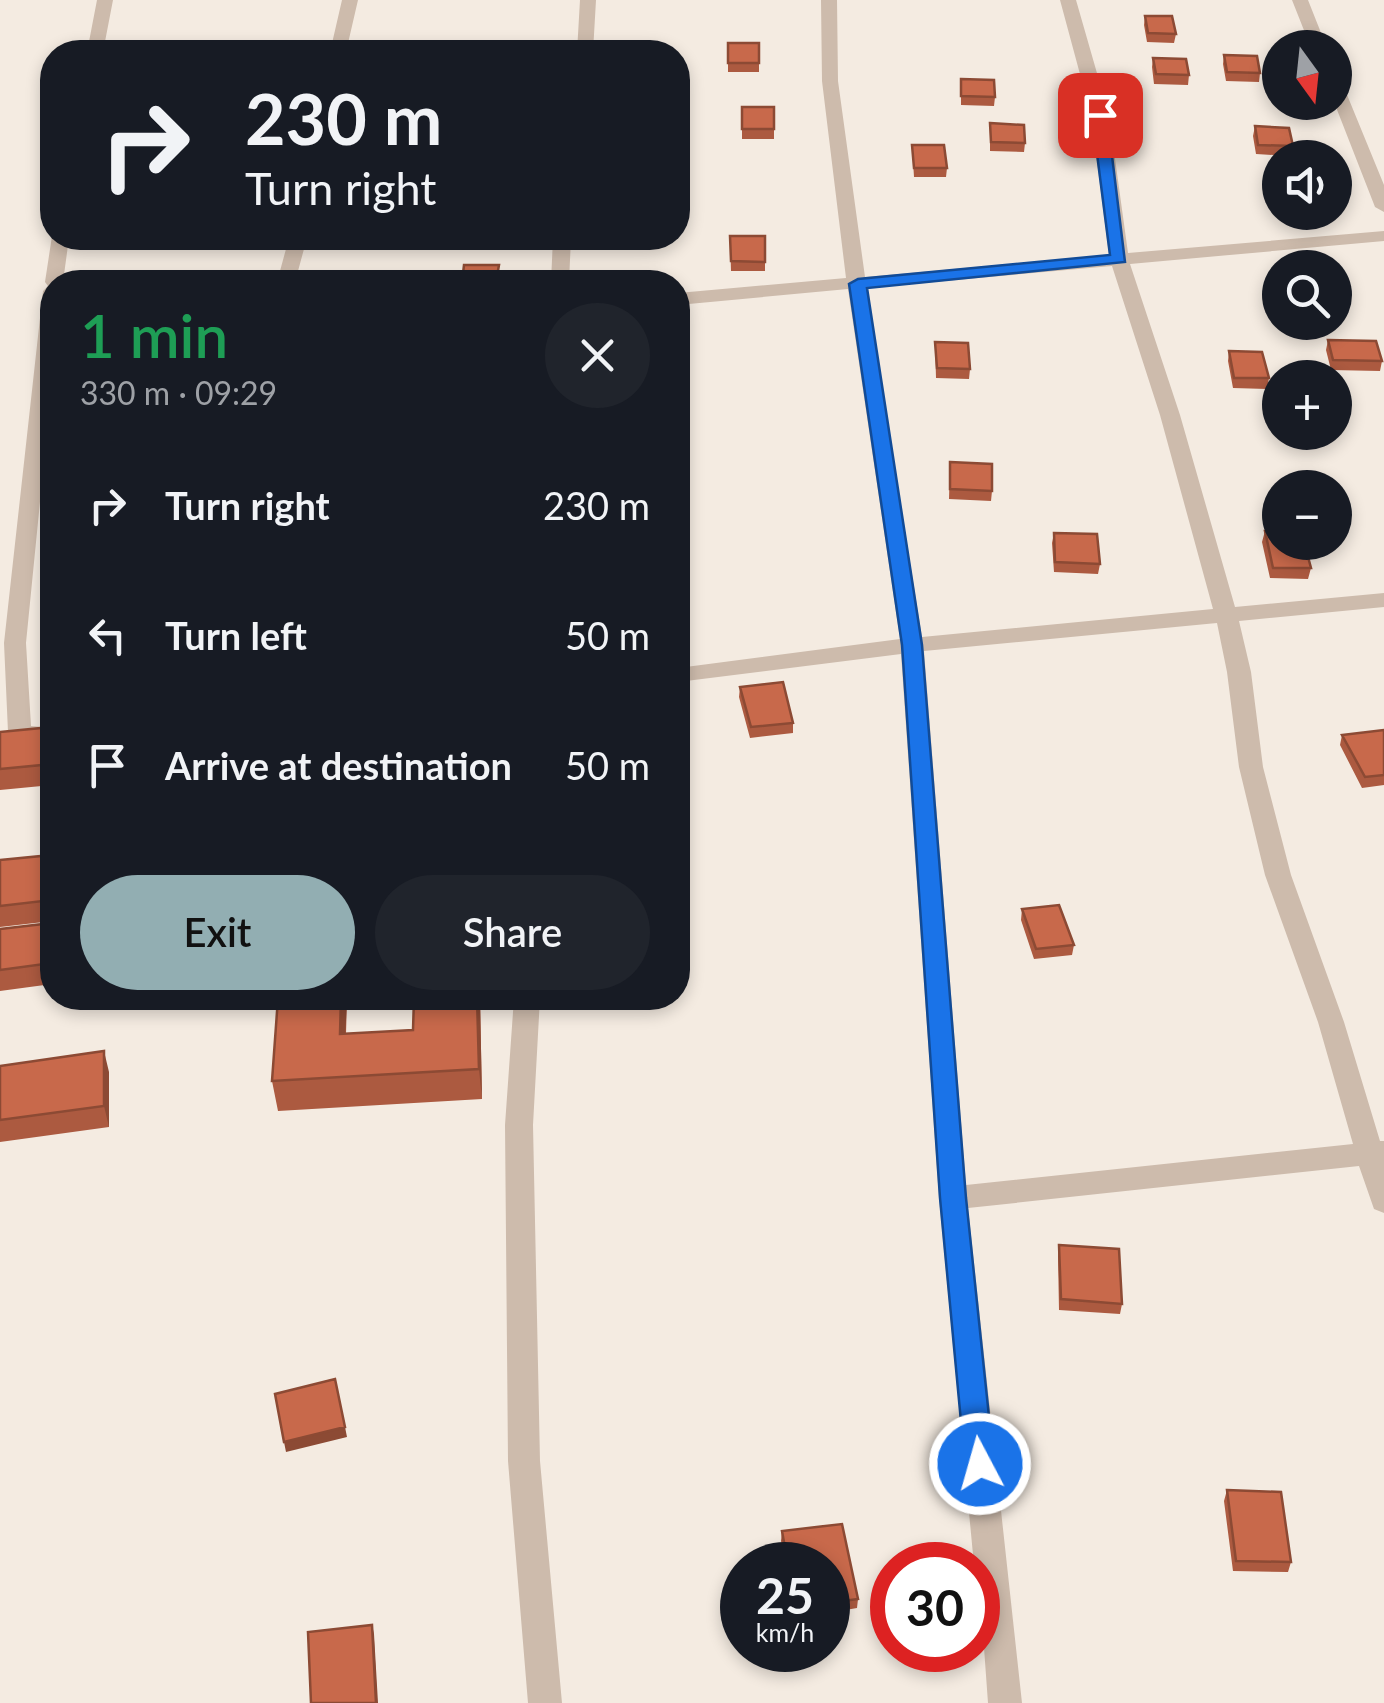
<!DOCTYPE html>
<html lang="en">
<head>
<meta charset="utf-8">
<style>
  :root { --surface:#171b24; --page:#20242c; --text:#f1f3f6; --muted:#9ea1a6; --accent:#92aeb2 }
  body { margin:0; font-family:Lato,sans-serif; background:var(--page); color:var(--text); height:100vh; display:flex; flex-direction:column; font-size:38px; white-space:nowrap }
  * { box-sizing:border-box; margin:0 }
  p { font-size:32px; color:var(--muted) }
  .icon { flex:none; width:55px; height:55px; fill:none; stroke:currentColor; stroke-width:2; stroke-linecap:round; stroke-linejoin:round }
  .map { position:relative; flex:1; overflow:hidden }
  .panel { position:absolute; left:40px; top:270px; width:650px; height:740px; display:flex; flex-direction:column; background:var(--surface); border-radius:40px; box-shadow:0 5px 15px #0003 }
  .panel>* { flex:none }
  .top-card { position:absolute; left:40px; top:40px; width:650px; height:210px; border-radius:40px; box-shadow:0 5px 15px #0003; background:#171b24; color:var(--text); overflow:hidden }
  .needle { width:65px; rotate:165deg }
  .tools { position:absolute; left:1262px; top:30px; display:grid; gap:20px }
  .tools a { display:grid; place-items:center; width:90px; height:90px; border-radius:50%; background:var(--surface); box-shadow:0 5px 15px #0003; font-size:50px }
  .speed { position:absolute; left:720px; top:1542px; display:flex; gap:20px; font-size:50px; font-weight:700; text-align:center }
  .speed>* { display:grid; place-content:center; width:130px; height:130px; border-radius:50%; background:var(--surface); box-shadow:0 5px 15px #0003; line-height:1 }
  .speed small { font-size:25px; font-weight:400 }
  .speed .limit { border:15px solid #d22; background:#fff; color:#111 }
  .pin { position:absolute; display:grid; place-items:center; width:85px; height:85px; color:#fff; margin:-42px; border-radius:20px; box-shadow:0 5px 15px #0006 }
  .me { position:absolute; width:110px; margin:-55px; rotate:354deg; stroke-linejoin:round; filter:drop-shadow(0 0 8px #0008) }
  .turn { display:flex; align-items:center; gap:35px; height:210px; padding:0 40px; font-size:45px }
  .turn .icon { width:130px; height:130px; stroke-width:2.5 }
  .turn b { display:block; font-size:70px; line-height:85px }
  .round { display:grid; place-items:center; flex:none; width:105px; height:105px; border-radius:52px; background:var(--page) }
  .summary { display:flex; align-items:center; justify-content:space-between; height:170px; padding:0 40px }
  h1 { font-size:60px; font-weight:600; line-height:75px; color:#1e9e55 }
  .cta { display:flex; gap:20px; margin-top:auto; padding:20px 40px }
  .cta a { flex:1; height:115px; border-radius:60px; background:var(--accent); color:#111; font-size:40px; font-weight:600; line-height:115px; text-align:center }
  .cta a+a { background:var(--page); color:var(--text) }
  ul { padding:0; list-style:none }
  li { display:flex; align-items:center; gap:30px; height:130px; padding:0 40px }
  li div { flex:1 }
  li b { display:block; font-size:38px }
  li em { font-style:normal }
  .map>svg:first-child { display:block }
</style>
</head>
<body>
<div class="map">
<svg width="1384" height="1703" viewBox="0 0 1384 1703">
  <rect width="100%" height="100%" fill="#f4ebe1"/>
  <g fill="none" stroke-linecap="round" stroke-linejoin="round">
    <path fill="#cdbbac" fill-rule="evenodd" d="M97 0H113L103 52H87Z
      M342 0H358L346 52H330Z
      M580 0H596L593 52H577Z
      M821 0H837L838 81 865 277 1109 255 1091 115 1060 0H1076L1109 115 1128 253 1384 231V241L1130 264 1180 415 1235 607 1384 593V607L1239 621 1251 672 1263 767 1291 875 1344 1022 1380 1141H1384V1213L1374 1209 1359 1166 968 1208 1022 1703H988L978 1565H974L939 1198 901 654 678 682V668L900 639 848 289 678 305V293L846 278 822 81ZM1112 266 1160 415 1213 609 922 637 866 288ZM1217 623 1227 672 1239 767 1265 875 1318 1022 1353 1144 966 1185 924 651Z
      M1292 0H1308L1327 48H1311Z
      M1335 80 1343 85 1384 185V212L1375 207 1334 102Z
      M52 236 69 238 63 282H52V381L26 643 31 726 52 728V744L20 740 8 732 4 643 43 291 48 286 45 282Z
      M289 238H307L295 282H277Z
      M553 238H571L569 282H551Z
      M514 998H540L533 1125 540 1461 562 1703H528L508 1461 505 1125Z"/>
  </g>
  <path fill="#ac5a40" d="M1145 16 1176 34 1174 43 1147 42 1144 25Z
    M728 43H759V72H728Z
    M1224 55 1260 73 1259 82 1226 81 1223 64Z
    M1153 58 1189 75 1188 85 1154 84 1152 67Z
    M961 79 995 97 994 106 961 105Z
    M742 107H774V139H742Z
    M990 123 1025 143 1024 152 990 151Z
    M1255 126 1293 146 1291 156 1256 154 1253 136Z
    M912 145 947 168 946 177H914Z
    M730 236H765V271H731Z
    M1328 340 1382 361 1380 371 1331 370 1326 350Z
    M935 342 970 369 969 379 936 378Z
    M1229 351 1269 378 1267 389 1233 388 1228 361Z
    M950 462 992 491 991 501 949 499Z
    M1265 531 1311 568 1308 579 1270 578 1262 542Z
    M1054 533 1100 564 1098 574 1054 572 1052 543Z
    M740 687 793 723V733L750 738 739 697Z
    M52 727V785L0 790V732Z
    M1384 730V785L1362 788 1340 745 1342 735Z
    M52 855V921L0 927V860Z
    M1022 909 1074 945 1072 955 1034 959 1021 920Z
    M52 923V984L0 991V929Z
    M278 998H347L346 1034 413 1030 480 998 482 1099 278 1111 272 1081Z
    M0 1066 109 1072V1127L0 1142Z
    M1059 1245 1122 1304 1120 1314 1059 1310 1058 1256Z
    M1227 1490 1291 1562 1288 1572 1233 1571 1224 1501Z
    M842 1524 858 1599 857 1608 828 1613V1565H786L781 1541 782 1531Z"/>
  <path fill="#8c4a34" d="M341 998H347L344 1064 340 1034Z
    M477 998H480L482 1099 479 1069Z
    M104 1051 109 1072V1127L104 1106Z
    M345 1427 347 1437 286 1452 284 1442Z
    M372 1625 374 1634 378 1703H376Z"/>
  <path fill="#c8694b" stroke="#8c4a34" stroke-width="2.5" d="M1145 16H1172L1176 34 1148 33Z
    M728 43H759V63H728Z
    M1224 55 1257 56 1260 73 1227 72Z
    M1153 58 1186 59 1189 75 1156 74Z
    M961 79 994 80 995 97 961 96Z
    M742 107H774V129H742Z
    M990 123 1024 125 1025 143 991 142Z
    M1255 126 1289 128 1293 146 1258 145Z
    M912 145H944L947 168H914Z
    M730 236H765V262L731 261Z
    M464 265H499L496 282H462Z
    M1328 340 1376 341 1382 361 1333 360Z
    M935 342 968 343 970 369 937 368Z
    M1229 351 1262 352 1269 378H1234Z
    M950 462 992 464V491L950 489Z
    M1265 531 1280 532V542H1304L1311 568H1273Z
    M1054 533 1097 534 1100 564 1055 562Z
    M783 682 793 723 751 727 740 687Z
    M52 727V764L0 769V732Z
    M1384 730V775L1365 777 1342 735Z
    M52 855V900L0 906V860Z
    M1059 905 1074 945 1036 949 1022 909Z
    M52 923V963L0 970V929Z
    M278 998H341L340 1034 413 1030 414 998H477L479 1069 272 1081Z
    M104 1051V1106L0 1120V1066Z
    M1059 1245 1119 1249 1122 1304 1061 1299Z
    M335 1379 345 1427 284 1442 275 1394Z
    M1227 1490 1281 1492 1291 1562 1236 1561Z
    M842 1524 858 1599 828 1603V1565H788L782 1531Z
    M372 1625 376 1703H311L308 1632Z"/>
  <path fill="#1a73e8" stroke="#114b97" stroke-width="2.5" d="M1100 110 1107 115 1125 262 867 288 922 645 966 1198 994 1464 990 1473 980 1477 970 1473 965 1464 940 1198 902 645 849 284 858 279 1110 255 1092 115Z"/>
</svg>
<div class="tools">
<a><svg class="needle" viewBox="-14 -14 28 28"><path d="M0-13l5 13h-10z" fill="#e53935"/><path d="M0 13l5-13h-10z" fill="#9ea1a6"/></svg></a>
<a><svg class="icon" aria-label="sound" viewBox="0 0 24 24"><path d="M4 9h4l5-4v14l-5-4H4zM17 9q2 3 0 6"/></svg></a>
<a><svg class="icon" aria-label="search" viewBox="0 0 24 24"><circle cx="10" cy="10" r="6"/><path d="M15 15l6 6"/></svg></a>
<a>+</a>
<a>−</a>
</div>
<div class="speed"><div>25<small>km/h</small></div><div class="limit">30</div></div>
<div class="pin" style="left:1100px;top:115px;background:#d93025"><svg class="icon" aria-label="arrive" viewBox="0 0 24 24"><path d="M6 21V4h12l-3 4 3 4H6"/></svg></div>
<svg class="me" style="left:980px;top:1464px" viewBox="-20 -20 40 40"><circle r="17" fill="#1a73e8" stroke="#fff" stroke-width="3"/><path d="M0-11L8 9 0 5-8 9z" fill="#fff"/></svg>
<div class="top-card">
<div class="turn"><svg class="icon" aria-label="right" viewBox="0 0 24 24"><path d="M7 20v-9h11M14 6l5 5-5 5"/></svg><div><b>230 m</b>Turn right</div></div>
</div>
<section class="panel">
<div class="summary"><div><h1>1 min</h1><p>330 m · 09:29</p></div><a class="round"><svg class="icon" aria-label="close" viewBox="0 0 24 24"><path d="M6 6l12 12M18 6L6 18"/></svg></a></div>
<ul>
<li><svg class="icon" aria-label="right" viewBox="0 0 24 24"><path d="M7 20v-9h11M14 6l5 5-5 5"/></svg><div><b>Turn right</b></div><em>230 m</em></li>
<li><svg class="icon" aria-label="left" viewBox="0 0 24 24"><path d="M17 20v-9H6M10 6l-5 5 5 5"/></svg><div><b>Turn left</b></div><em>50 m</em></li>
<li><svg class="icon" aria-label="arrive" viewBox="0 0 24 24"><path d="M6 21V4h12l-3 4 3 4H6"/></svg><div><b>Arrive at destination</b></div><em>50 m</em></li>
</ul>
<div class="cta"><a>Exit</a><a>Share</a></div>
</section>
</div>
</body>
</html>
